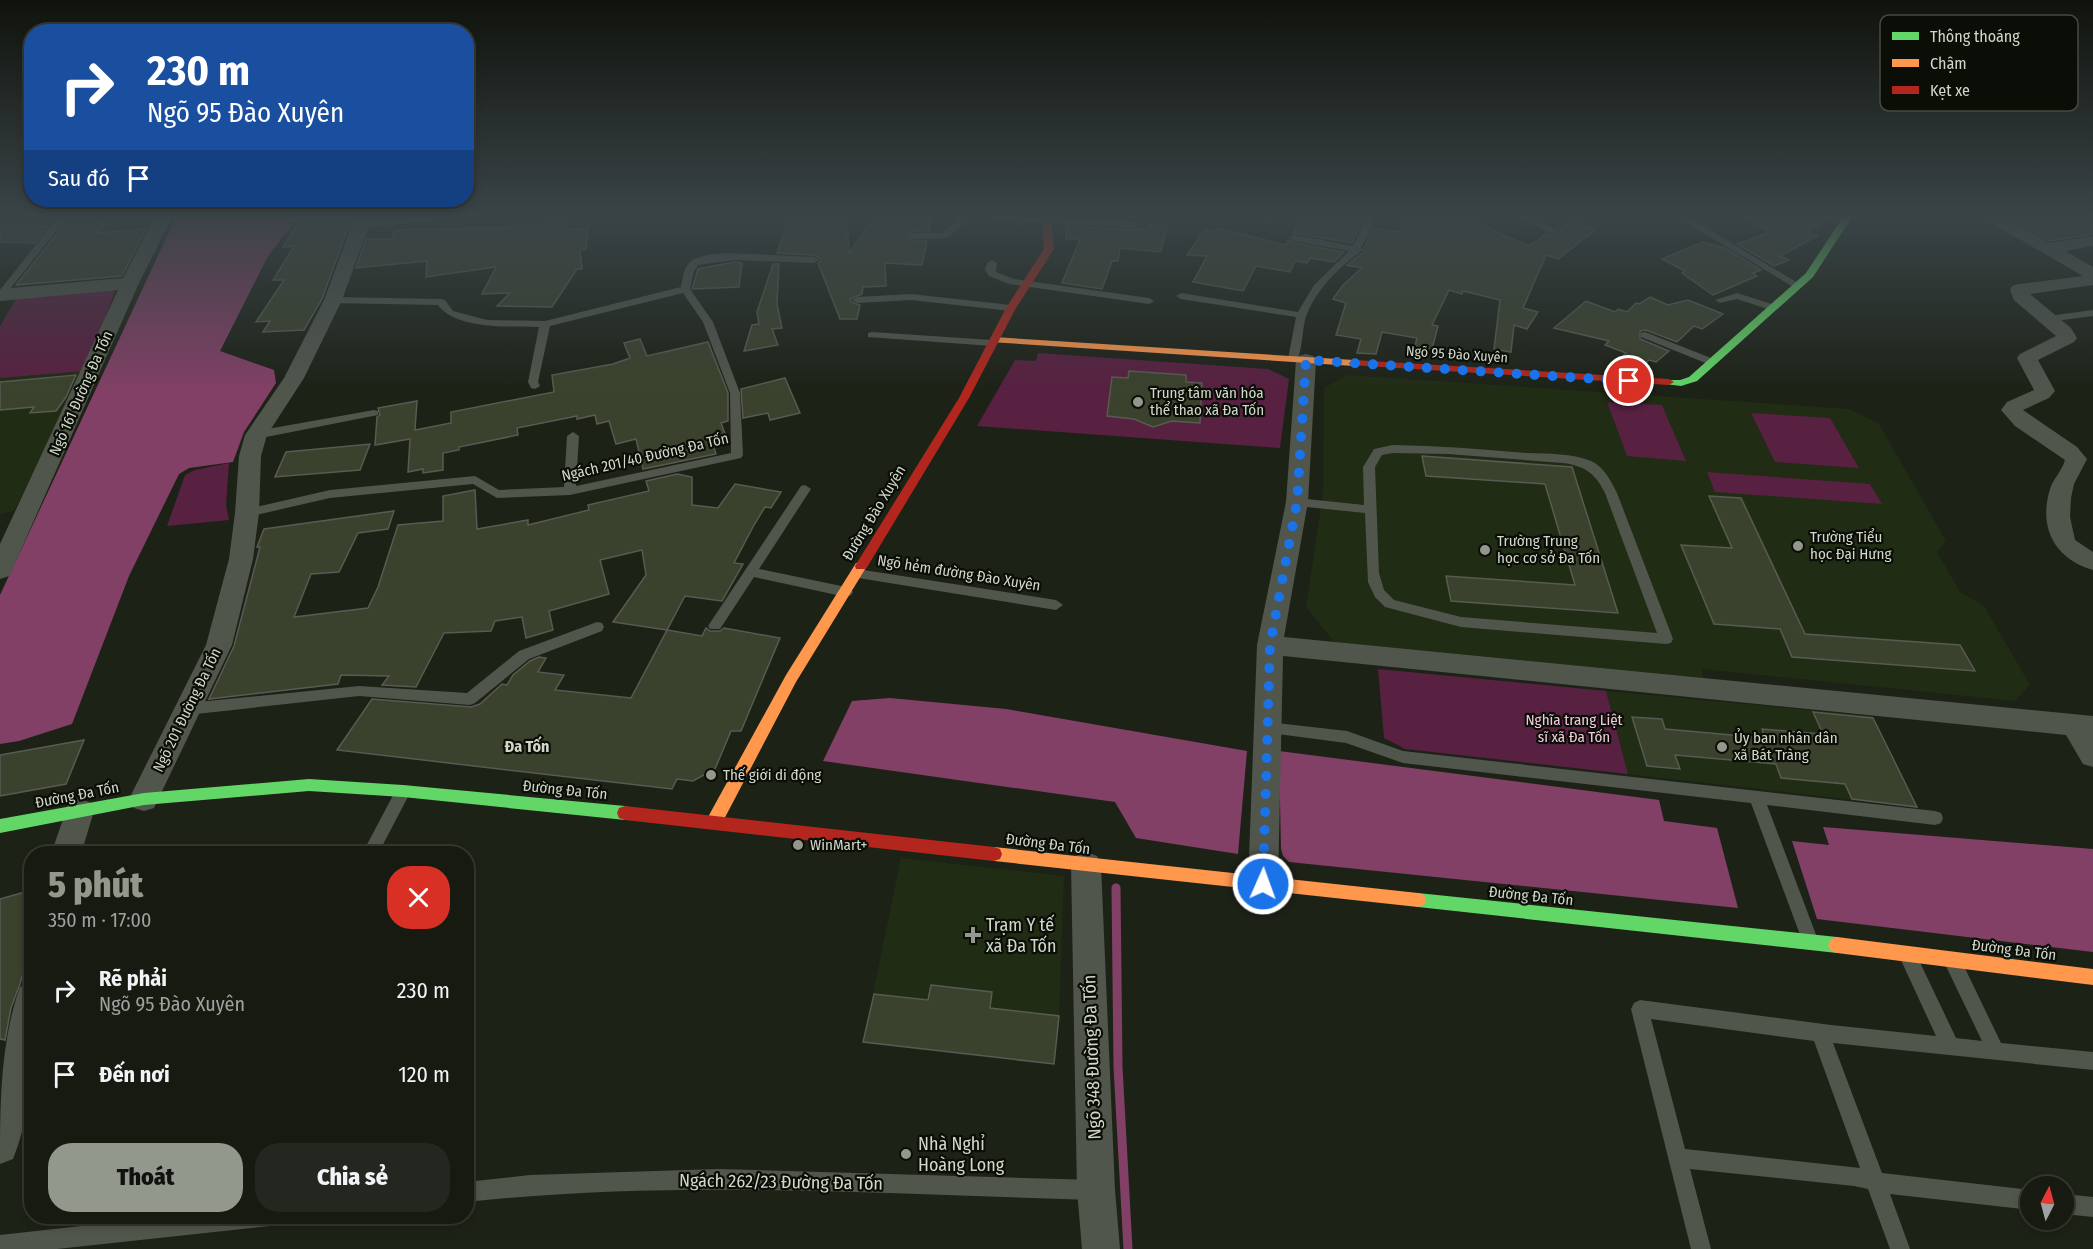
<!DOCTYPE html>
<html lang="vi">
<head>
<meta charset="utf-8">
<style>
  :root { --surface:#161a11; --page:#23271f; --text:#f1f3f6; --muted:#9ea19f; --line:#353831; --accent:#92988c }
  body { margin:0; font-family:"Fira Sans Condensed",sans-serif; background:var(--page); color:var(--text); height:100vh; display:flex; flex-direction:column; font-size:22px; white-space:nowrap }
  * { box-sizing:border-box; margin:0 }
  p { font-size:20px; color:var(--muted) }
  .icon { flex:none; width:33px; height:33px; fill:none; stroke:currentColor; stroke-width:2; stroke-linecap:round; stroke-linejoin:round }
  .map { position:relative; flex:1; overflow:hidden }
  .panel { position:absolute; left:24px; top:846px; width:450px; height:378px; display:flex; flex-direction:column; background:var(--surface); border-radius:24px; box-shadow:0 3px 9px #0003,0 0 0 2px var(--line) }
  .panel>* { flex:none }
  .banner { position:absolute; left:24px; top:24px; width:450px; height:183px; border-radius:24px; box-shadow:0 3px 9px #0003,0 0 0 2px var(--line); background:#1a4fa0; color:#fff; overflow:hidden }
  .needle { width:39px; rotate:6deg }
  .controls { position:absolute; left:2020px; top:1176px; display:grid; gap:12px }
  .controls a { display:grid; place-items:center; width:54px; height:54px; border-radius:50%; background:var(--surface); box-shadow:0 3px 9px #0003,0 0 0 2px var(--line); font-size:30px }
  .pin { position:absolute; display:grid; place-items:center; width:51px; height:51px; color:#fff; margin:-26px; border:3px solid #fff; border-radius:50%; box-shadow:0 2px 6px #0007 }
  .me { position:absolute; width:66px; margin:-33px; rotate:2deg; stroke-linejoin:round; filter:drop-shadow(0 0 4px #0008) }
  .turn { display:flex; align-items:center; gap:21px; height:126px; padding:0 24px; font-size:27px }
  .turn .icon { width:78px; height:78px; stroke-width:2.5 }
  .turn b { display:block; font-size:42px; line-height:51px }
  .then { display:flex; align-items:center; height:57px; padding:0 24px; background:#0003; gap:12px; font-size:22px }
  .round { display:grid; place-items:center; flex:none; width:63px; height:63px; border-radius:24px; background:var(--page) }
  .overview { display:flex; align-items:center; justify-content:space-between; height:102px; padding:0 24px }
  h1 { font-size:36px; font-weight:800; line-height:45px; color:var(--accent) }
  .button { display:flex; gap:12px; margin-top:auto; padding:12px 24px }
  .button a { flex:1; height:69px; border-radius:24px; background:var(--accent); color:#111; font-size:24px; font-weight:800; line-height:69px; text-align:center }
  .button a+a { background:var(--page); color:var(--text) }
  ul { padding:0; list-style:none }
  li { display:flex; align-items:center; gap:18px; height:84px; padding:0 24px }
  li div { flex:1 }
  li b { display:block; font-size:22px }
  li em { font-style:normal }
  .map>svg:first-child { display:block }
</style>
</head>
<body>
<div class="map">
<svg width="2093" height="1249" viewBox="0 0 2093 1249">
  <rect width="100%" height="100%" fill="#1d2217"/>
  <path fill="#202c14" d="M86 371 14 511 0 514V378Z
    M1347 375 1849 409 1879 424 1946 541 1937 552 1960 592 1984 606 2030 685 2015 701 1701 669 1704 680 1335 643 1306 607 1323 494 1324 388Z
    M1606 691 1872 716 1917 807 1628 774Z
    M901 858 1064 876 1059 1016 1054 1064 863 1042Z"/>
  <path fill="#582041" d="M116 288 86 371 0 378V326L16 299Z
    M1038 353 1268 369 1289 379 1280 448 977 426 1015 360 1036 361Z
    M1607 402 1662 405 1686 461 1627 456Z
    M1751 413 1830 418 1859 468 1775 462Z
    M229 463 226 505 229 520 167 526 185 475 195 470Z
    M1707 472 1870 484 1882 504 1715 492Z
    M1378 669 1606 691 1628 774 1405 749 1384 738Z"/>
  <path fill="#824066" d="M176 217H298L268 256 220 351 274 370 276 383 244 432 233 462 189 468 179 474 129 576 72 724 19 741 0 744V595Z
    M890 698 1006 709 1247 751 1238 854 1136 838 1115 802 823 761 852 701Z
    M1279 751 1659 800 1664 821 1717 828 1738 908 1289 862 1283 856 1281 849Z
    M1823 827 2093 849V952L1817 919 1792 841 1829 845Z"/>
  <g fill="none" stroke-linecap="round" stroke-linejoin="round">
    <path stroke="#824066" stroke-width="9" d="M1116 888 1118 1067 1128 1249"/>
  </g>
  <path fill="#3a422d" stroke="#575b52" stroke-width="1.5" d="M302 217H352L322 299 304 330 263 332 270 321 256 322 284 280H273L294 246 283 247Z
    M789 217H847L849 253 875 217H932L929 231H914L907 235 913 241H927L922 265 885 263 886 286 863 287 862 294 850 299 851 302 860 305 857 319H840L818 263 821 261 820 258 814 255 777 253Z
    M1303 217H1340L1358 221 1360 225 1352 243 1293 233Z
    M1430 217H1463L1529 246 1546 234 1552 236 1560 234 1561 231 1559 229 1573 221 1595 230 1558 259 1546 255 1523 308 1538 312 1527 329 1514 325 1511 352 1494 349 1500 300 1463 291 1462 294 1449 290 1432 325 1438 326 1432 349 1415 346 1417 338 1382 332 1376 354 1357 353 1361 339 1336 335 1346 303 1333 299 1343 285 1362 268 1347 265 1364 252V248L1374 228 1398 232 1408 220 1419 223Z
    M1743 217H1832L1807 232 1817 236 1780 256 1789 260 1774 266 1737 244 1771 232Z
    M2007 217H2093V234L2050 241Z
    M568 218 566 230 588 228 586 249 580 250 582 269H577L552 307 497 306 510 293 482 294 496 267 426 277 427 261 356 268 366 239H392L395 230 492 228 545 224V220Z
    M106 223 98 233 146 229 122 276 16 285 63 226Z
    M0 225 48 226 35 243 0 242Z
    M1149 225 1167 226 1161 252 1120 248 1118 261H1112L1102 289 1062 283 1080 239H1066V226L1134 230 1148 229Z
    M1218 228 1285 245 1288 240 1294 243 1344 252 1334 262 1310 258 1307 263 1295 261 1290 272 1256 266 1243 291 1193 282 1207 256 1187 255 1205 229 1215 232Z
    M1703 242 1725 248 1761 270 1753 273 1757 276 1713 295 1682 273 1685 271 1662 259Z
    M734 262 742 263 739 287 692 289 698 269Z
    M773 264H779L777 304 782 328 772 329 778 345 744 351 752 325 759 324 757 312Z
    M1650 297 1668 305 1688 300 1723 314 1702 329 1694 326 1677 342 1646 330 1640 331V339L1669 351 1656 362 1649 360 1638 370 1616 363 1626 353 1605 345 1609 341 1554 328 1586 301 1615 312 1618 309 1627 312 1636 303 1639 304Z
    M640 339 647 356 708 342 728 393V421L721 423 728 442 713 445 716 454 643 469 636 439 616 444 609 421 597 424 595 415 577 419V416L517 428 518 435 459 447V450L443 453V470L423 473V469L408 472 410 439 375 445 377 417 380 415 378 408 417 401 415 430 451 423V412L554 392 552 375 613 364 630 358 624 343Z
    M1129 371 1186 375V382L1202 383 1200 423 1172 421 1153 427 1134 419 1107 416 1112 377 1128 378Z
    M76 375 66 397 56 411 30 413 34 407 0 410V382Z
    M785 378 800 413 770 420 768 413 743 418 741 389Z
    M370 444 360 470 275 477 286 452Z
    M1422 456 1572 467 1618 613 1451 601 1446 576 1575 585 1545 484 1426 476Z
    M677 474 692 477V505L718 508 735 484 781 492 771 508 765 507 754 525 734 563 743 564 722 601 685 596 667 630 702 636 706 628 710 631H720L724 628 780 638 741 731H731L715 769 693 781 677 779 672 789 337 750 372 699 471 707 480 704 502 684 507 685 513 675 530 661 539 657 546 658 538 672 564 675 555 690 631 698 667 630 613 622 646 575 642 550 600 560 609 594 549 611 553 630 526 638 522 617 495 621 491 631 444 633 416 687 382 685 389 676 341 675 338 684 209 699 234 646 260 547H257L264 529 394 511 388 529 358 533 339 572 311 574 294 617 368 608 378 587 398 525 443 521V496L475 490 477 529 528 520V525L589 510 588 505 649 491 646 481Z
    M1709 496 1741 498 1805 634 1960 645 1975 671 1792 657 1780 629 1714 624 1681 545 1732 548Z
    M1813 712 1873 718 1917 807 1852 799 1845 784 1781 778 1776 764 1675 755 1680 769 1647 766 1632 717 1662 719 1665 729 1765 738 1762 729 1823 734Z
    M84 740 66 784 0 796V755Z
    M32 890V940L20 984 11 1008 5 1040 0 1039V899Z
    M931 985 992 992 990 1008 1059 1016 1054 1064 863 1042 874 994 928 1000Z"/>
  <g fill="none" stroke-linecap="round" stroke-linejoin="round">
    <path fill="#51564d" fill-rule="evenodd" d="M58 217H67L3 298 0 299V290Z
      M409 217H443L439 220 361 228 356 225 361 222Z
      M960 217H972L947 238 914 239 909 236 914 233H942Z
      M991 217H1048L1134 222 1139 225 1134 228 995 220Z
      M1267 217H1276L1270 223 1265 220Z
      M1358 217H1367L1373 225 1361 248 1363 250C1340 266 1313 292 1305 320 1302 334 1302 349 1297 361H1289L1288 359 1296 317 1181 299 1176 296 1181 293 1298 312 1314 285 1349 251 1294 241 1289 238 1294 235 1353 246 1363 225Z
      M1521 217H1533L1559 232 1551 234Z
      M1677 217H1688L1803 286 1795 288Z
      M752 254 814 257 819 260 814 263 734 260 698 265 694 271 690 289 713 322 740 393 743 455 741 458 570 495 497 498 473 484 330 498 247 517 241 513 247 509 330 490 475 476 499 490 564 487 567 436 573 432 579 436 576 486 731 453 730 393 703 322 683 293 550 326 538 382 540 386 535 389 531 388 528 382 539 327C510 326 456 330 438 305L333 303 328 300 333 297 441 299 445 300 453 311 487 320 545 321 681 287C682 279 684 267 691 261 706 251 735 254 752 254Z
      M992 260 997 263 996 272 1014 279 1149 298 1154 301 1149 304 1009 284 989 276 985 270 987 263Z
      M1737 293 1778 306 1779 308 1774 311 1737 299 1720 303 1715 300Z
      M911 294 1011 305 1016 308 1011 311 911 300 857 303 852 300 857 297Z
      M2093 310V316L2048 322 2043 319 2048 316Z
      M872 332 992 340 997 343 992 346 868 337V333Z
      M1645 332 1716 360 1717 362 1716 364H1708L1641 337V333Z
      M374 410 378 411V415L256 439 250 435 256 431Z
      M1393 445C1438 446 1482 449 1527 453 1548 454 1572 453 1591 461 1604 467 1611 481 1617 493L1673 639 1671 643 1666 644 1461 627 1385 607 1375 597 1368 582 1365 513 1297 506 1291 502 1297 498 1364 505 1363 467 1374 449ZM1393 453 1448 454 1563 463C1585 466 1595 473 1605 493L1657 633 1461 617 1394 600 1384 590 1379 573 1375 467 1382 455Z
      M805 485 811 489 759 569 846 587 851 589 853 592 851 595 846 597 754 577 720 629H710L708 626 710 623 801 486Z
      M857 569 1056 600 1063 605 1056 610 852 577 851 574 852 571Z
      M597 622 602 623 604 627 602 631 529 659 475 703 470 705 359 696 187 715 182 713 180 709 182 705 187 703 359 686 467 693 519 651Z
      M1268 722 1347 731 1403 751 1935 811 1941 813 1943 818 1941 823 1935 825 1767 805 1818 940 1816 946 1810 948 1804 946 1802 940 1751 803 1403 763 1346 743 1263 732 1261 728 1263 724Z
      M403 785 408 786 411 791 378 854H362L398 786Z
      M1909 950 1915 952 1956 1038 1982 1041 1945 964 1948 958 1954 956 1960 958 2001 1043 2093 1052V1070L1833 1043 1882 1173 2031 1190V1210L1890 1194 1910 1249H1890L1868 1189 1854 1186 1690 1169 1711 1249H1691L1631 1009 1634 1003 1640 1000 1831 1025 1936 1036 1900 958 1903 952ZM1651 1019 1814 1041 1860 1168 1685 1149Z
      M718 1169 1094 1180 1101 1183 1104 1190 1101 1197 1094 1200C885 1194 675 1179 466 1202V1182L530 1175Z
      M2064 1194 2093 1197V1217L2064 1214Z
      M171 1216H280L277 1223 270 1226 57 1249H0V1235Z"/>
    <path fill="#51564d" fill-rule="evenodd" d="M155 217H172L139 283 12 570 9 576 0 579V544L118 290 0 301V289L123 278Z
      M355 217H372L342 300 304 378 267 435 261 456 259 513 253 559 232 645 154 808 144 811 134 808 129 799 206 645 229 559 235 513 239 456 245 435 284 378 324 300Z
      M1981 217H2002L2050 243 2093 236V246L2065 251 2093 267V285L2030 294 2071 328 2077 338 2074 342 2038 360 2055 391 2049 398 2023 410 2077 447 2087 459 2074 484 2071 498 2070 517 2075 540 2093 552V570C2055 559 2038 528 2050 489 2053 479 2062 471 2065 460L2015 426 2001 410 2007 402 2034 390 2017 358 2020 354 2056 336 2014 300 2010 290 2012 286 2019 284 2083 276Z
      M1306 354 1313 356 1316 360 1308 502 1284 637 2093 716V767L2083 764 2066 735 1283 656 1278 884 1274 894 1263 898 1252 894 1248 884 1257 645 1286 502 1296 360 1299 356Z
      M79 799 89 802 94 811 81 854H51L69 802Z
      M1086 852 1097 856 1101 865 1115 1190 1120 1249H1082L1077 1190 1071 865 1075 856Z
      M32 982C32 1041 36 1103 13 1159L0 1164C0 1105 0 1043 20 987Z"/>
    <path fill="#63d668" fill-rule="evenodd" d="M1843 217H1852L1813 277 1697 381 1681 386 1665 384V380H1680L1689 377 1806 273Z
      M309 779 403 785 625 806 631 808 633 813 631 818 625 820 403 797 309 791 144 805 0 833V819L144 793Z
      M1418 893 1837 937 1843 939 1846 945 1843 951 1837 953 1418 907 1412 905 1410 900 1412 895Z"/>
    <path fill="#ff974d" fill-rule="evenodd" d="M994 337 1354 360 1359 363 1354 366 990 342V338Z
      M861 562 867 566 796 682 720 827 714 829 708 827 706 822 708 817 786 675 856 563Z
      M994 847 1418 893 1424 895 1426 900 1424 905 1418 907 994 861 988 859 986 854 988 849Z
      M1837 937 2093 969V985L1837 953 1831 951 1828 945 1831 939Z"/>
    <path fill="#b3261e" fill-rule="evenodd" d="M1042 217H1051L1054 249 1016 308 969 398 866 569H856L855 566 959 398 1006 308 1044 249Z
      M1354 360 1669 379 1674 382 1669 385 1350 365 1349 363Z
      M625 806 994 847 1000 849 1002 854 1000 859 994 861 625 820 619 818 617 813 619 808Z"/>
  </g>
  <linearGradient id="sky" x2="0" y2="1"><stop stop-color="#10130d"/><stop offset="0.55" stop-color="#3a4447"/><stop offset="1" stop-color="#3a4447" stop-opacity="0"/></linearGradient>
  <rect width="2093" height="392" fill="url(#sky)"/>
  <g fill="none" stroke-linecap="round" stroke-linejoin="round">
    <path stroke="#1a73e8" stroke-width="10" stroke-dasharray="0 18" d="M1263 884 1270 645 1297 502 1306 360 1629 381"/>
  </g>
  <g fill="#92988c" stroke="#0a0e06" stroke-width="2">
    <circle cx="1138" cy="402" r="6"/>
    <circle cx="1798" cy="546" r="6"/>
    <circle cx="1485" cy="550" r="6"/>
    <circle cx="1722" cy="747" r="6"/>
    <circle cx="711" cy="775" r="6"/>
    <circle cx="798" cy="845" r="6"/>
    <path d="M970 926h6v6h6v6h-6v6h-6v-6h-6v-6h6z"/>
    <circle cx="906" cy="1154" r="6"/>
  </g>
  <g text-anchor="middle" stroke-width="4.5" stroke-linejoin="round" paint-order="stroke">
    <g font-size="14" fill="#d1d8cb" stroke="#0a0e06">
      <text transform="translate(1457 354) rotate(4)" y="5">Ngõ 95 Đào Xuyên</text>
    </g>
    <g font-size="15" fill="#d1d8cb" stroke="#0a0e06">
      <text transform="translate(81 393) rotate(-66)" y="5">Ngõ 161 Đường Đa Tốn</text>
      <text transform="translate(645 457) rotate(-13)" y="5">Ngách 201/40 Đường Đa Tốn</text>
      <text transform="translate(874 513) rotate(-59)" y="5">Đường Đào Xuyên</text>
      <text transform="translate(959 573) rotate(9)" y="5">Ngõ hẻm đường Đào Xuyên</text>
      <text transform="translate(187 710) rotate(-64)" y="5">Ngõ 201 Đường Đa Tốn</text>
      <text transform="translate(565 790) rotate(6)" y="5">Đường Đa Tốn</text>
      <text transform="translate(77 795) rotate(-11)" y="5">Đường Đa Tốn</text>
      <text transform="translate(1048 844) rotate(7)" y="5">Đường Đa Tốn</text>
      <text transform="translate(1531 896) rotate(6)" y="5">Đường Đa Tốn</text>
      <text transform="translate(2014 950) rotate(7)" y="5">Đường Đa Tốn</text>
    </g>
    <g font-size="15" fill="#d1d8cb" stroke="#0a0e06" text-anchor="start">
      <text x="1150" y="398">Trung tâm văn hóa<tspan x="1150" dy="17">thể thao xã Đa Tốn</tspan></text>
      <text x="1810" y="542">Trường Tiểu<tspan x="1810" dy="17">học Đại Hưng</tspan></text>
      <text x="1497" y="546">Trường Trung<tspan x="1497" dy="17">học cơ sở Đa Tốn</tspan></text>
      <text x="1734" y="743">Ủy ban nhân dân<tspan x="1734" dy="17">xã Bát Tràng</tspan></text>
      <text x="723" y="780">Thế giới di động</text>
      <text x="810" y="850">WinMart+</text>
    </g>
    <g font-size="15" fill="#f3c8df" stroke="#0a0e06">
      <text x="1574" y="725">Nghĩa trang Liệt<tspan x="1574" dy="17">sĩ xã Đa Tốn</tspan></text>
    </g>
    <g font-size="16" font-weight="bold" fill="#d1d8cb" stroke="#0a0e06">
      <text x="527" y="752">Đa Tốn</text>
    </g>
    <g font-size="18" fill="#d1d8cb" stroke="#0a0e06" text-anchor="start">
      <text x="986" y="931">Trạm Y tế<tspan x="986" dy="21">xã Đa Tốn</tspan></text>
      <text x="918" y="1150">Nhà Nghỉ<tspan x="918" dy="21">Hoàng Long</tspan></text>
    </g>
    <g font-size="18" fill="#d1d8cb" stroke="#0a0e06">
      <text transform="translate(1092 1057) rotate(-92)" y="6">Ngõ 348 Đường Đa Tốn</text>
      <text transform="translate(781 1182) rotate(1)" y="6">Ngách 262/23 Đường Đa Tốn</text>
    </g>
  </g>
  <rect x="1880" y="15" width="198" height="96" rx="9" fill="#0a0e06" stroke="#464b41" stroke-width="1.5"/>
  <rect x="1892" y="32" width="27" height="8" fill="#63d668"/>
  <rect x="1892" y="59" width="27" height="8" fill="#ff974d"/>
  <rect x="1892" y="86" width="27" height="8" fill="#b3261e"/>
  <g font-size="16" fill="#d1d8cb">
    <text x="1930" y="42">Thông thoáng</text>
    <text x="1930" y="69">Chậm</text>
    <text x="1930" y="96">Kẹt xe</text>
  </g>
</svg>
<div class="controls">
<a><svg class="needle" viewBox="-14 -14 28 28"><path d="M0-13l5 13h-10z" fill="#e53935"/><path d="M0 13l5-13h-10z" fill="#9ea19f"/></svg></a>
</div>
<div class="pin" style="left:1629px;top:381px;background:#d93025"><svg class="icon" aria-label="arrive" viewBox="0 0 24 24"><path d="M6 21V4h12l-3 4 3 4H6"/></svg></div>
<svg class="me" style="left:1263px;top:884px" viewBox="-20 -20 40 40"><circle r="17" fill="#1a73e8" stroke="#fff" stroke-width="3"/><path d="M0-11L8 9 0 5-8 9z" fill="#fff"/></svg>
<div class="banner">
<div class="turn"><svg class="icon" aria-label="right" viewBox="0 0 24 24"><path d="M7 20v-9h11M14 6l5 5-5 5"/></svg><div><b>230 m</b>Ngõ 95 Đào Xuyên</div></div>
<div class="then">Sau đó<svg class="icon" aria-label="arrive" viewBox="0 0 24 24"><path d="M6 21V4h12l-3 4 3 4H6"/></svg></div>
</div>
<section class="panel">
<div class="overview"><div><h1>5 phút</h1><p>350 m · 17:00</p></div><a class="round" style="background:#d93025;color:#fff"><svg class="icon" aria-label="close" viewBox="0 0 24 24"><path d="M6 6l12 12M18 6L6 18"/></svg></a></div>
<ul>
<li><svg class="icon" aria-label="right" viewBox="0 0 24 24"><path d="M7 20v-9h11M14 6l5 5-5 5"/></svg><div><b>Rẽ phải</b><p>Ngõ 95 Đào Xuyên</p></div><em>230 m</em></li>
<li><svg class="icon" aria-label="arrive" viewBox="0 0 24 24"><path d="M6 21V4h12l-3 4 3 4H6"/></svg><div><b>Đến nơi</b></div><em>120 m</em></li>
</ul>
<div class="button"><a>Thoát</a><a>Chia sẻ</a></div>
</section>
</div>
</body>
</html>
